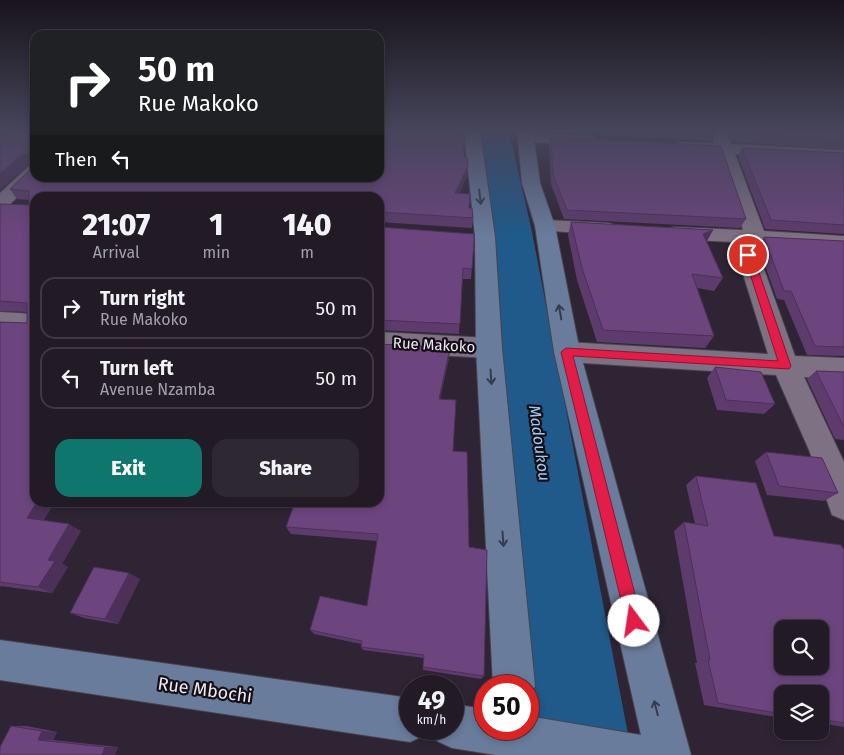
<!DOCTYPE html>
<html lang="en">
<head>
<meta charset="utf-8">
<style>
  :root { --surface:#221b26; --page:#2e2832; --text:#f1f3f6; --muted:#a2a1a7; --line:#3f3943; --accent:#0f766e }
  body { margin:0; font-family:"Fira Sans",sans-serif; background:var(--page); color:var(--text); height:100vh; display:flex; flex-direction:column; font-size:19px; white-space:nowrap }
  * { box-sizing:border-box; margin:0 }
  p { font-size:16px; color:var(--muted) }
  .icon { flex:none; width:28px; height:28px; fill:none; stroke:currentColor; stroke-width:2; stroke-linecap:round; stroke-linejoin:round }
  .map { position:relative; flex:1; overflow:hidden }
  .panel { position:absolute; left:30px; top:192px; width:354px; height:315px; display:flex; flex-direction:column; background:var(--surface); border-radius:15px; box-shadow:0 2px 8px #0003,0 0 0 1px var(--line) }
  .panel>* { flex:none }
  .guide { position:absolute; left:30px; top:30px; width:354px; height:152px; border-radius:15px; box-shadow:0 2px 8px #0003,0 0 0 1px var(--line); background:#202124; color:#fff; overflow:hidden }
  .buttons { position:absolute; left:774px; top:620px; display:grid; gap:10px }
  .buttons a { display:grid; place-items:center; width:55px; height:55px; border-radius:10px; background:var(--surface); box-shadow:0 2px 8px #0003,0 0 0 1px var(--line); font-size:25px }
  .speed { position:absolute; left:399px; top:675px; display:flex; gap:10px; font-size:25px; font-weight:700; text-align:center }
  .speed>* { display:grid; place-content:center; width:65px; height:65px; border-radius:50%; background:var(--surface); box-shadow:0 2px 8px #0003,0 0 0 1px var(--line); line-height:1 }
  .speed small { font-size:12px; font-weight:400 }
  .speed .limit { border:8px solid #d22; background:#fff; color:#111 }
  .pin { position:absolute; display:grid; place-items:center; width:42px; height:42px; color:#fff; margin:-21px; border:2px solid #fff; border-radius:50%; box-shadow:0 1px 5px #0007 }
  .me { position:absolute; width:55px; margin:-28px; rotate:346deg; stroke-linejoin:round; filter:drop-shadow(0 0 4px #0008) }
  .turn { display:flex; align-items:center; gap:18px; height:105px; padding:0 25px; font-size:22px }
  .turn .icon { width:65px; height:65px; stroke-width:2.5 }
  .turn b { display:block; font-size:35px; line-height:42px }
  .then { display:flex; align-items:center; height:48px; padding:0 25px; background:#0003; gap:10px; font-size:19px }
  .eta { display:flex; justify-content:space-evenly; align-items:center; height:85px; text-align:center }
  .eta b { font-size:30px; font-weight:800; line-height:35px }
  .action { display:flex; gap:10px; margin-top:auto; padding:10px 25px }
  .action a { flex:1; height:58px; border-radius:15px; background:var(--accent); color:#fff; font-size:20px; font-weight:800; line-height:58px; text-align:center }
  .action a+a { background:var(--page); color:var(--text) }
  ul { padding:0; list-style:none }
  li { display:flex; align-items:center; gap:15px; height:62px; margin:0 10px 8px; padding:0 15px; border:2px solid var(--line); border-radius:15px }
  li div { flex:1 }
  li b { display:block; font-size:19px }
  li em { font-style:normal }
  .map>svg:first-child { display:block }
</style>
</head>
<body>
<div class="map">
<svg width="844" height="755" viewBox="0 0 844 755">
  <rect width="100%" height="100%" fill="#2e2433"/>
  <g fill="none" stroke-linecap="round" stroke-linejoin="round">
    <path fill="#1f5a8a" fill-rule="evenodd" d="M475 131H509L532 232 632 755H538L488 232Z"/>
    <defs>
      <path id="minor" d="M712 131H726L731 144 844 150V160L735 154 764 231 844 236V248L755 244 795 356 844 358V380L804 377 844 462V520L832 515 809 450 776 375 567 362 558 359 554 352 558 345 567 342 768 354 733 242 674 239 667 237 664 233 667 229 674 227 743 230 718 153 678 150 676 146 678 142 714 143Z
        M528 133 588 136 594 138 596 141 594 144 588 146 522 141 520 138 522 135Z
        M35 165V178H37L7 207 0 209V193L29 166Z
        M545 220 608 223 615 225 618 229 615 233 608 235 538 230 535 226 538 222Z
        M0 312 35 314V332L0 330Z
        M379 332 489 338 498 341 502 348 498 355 489 358 379 352Z"/>
      <path id="secondary" d="M464 131H480L495 237 502 348 535 686 528 701V686H493L476 348 475 237Z
        M517 131H533L540 183 555 226 580 352 691 755H496L452 748 437 741 431 729H452V704L485 709V729H528V716L641 735 554 352 535 226 522 183Z
        M0 640 410 698V729H428L425 735 410 742 0 680Z"/>
    </defs>
    <use href="#minor" stroke="#4a424f" stroke-width="2"/>
    <use href="#secondary" stroke="#4a424f" stroke-width="2"/>
    <use href="#minor" fill="#7d7183" fill-rule="evenodd"/>
    <use href="#secondary" fill="#6a7c9c" fill-rule="evenodd"/>
  </g>
  <path fill="#5d3b6c" d="M0 131 464 156 468 166 467 176 459 194 469 208 473 218 472 228 379 222V198H35V502H55L43 521 81 531 62 564 68 567 52 593 1 586 0 587V322L27 323V312L0 311V204L29 205V200L17 199 10 189 31 169V164L28 165Z
    M716 131V133L712 141 538 131Z
    M727 131H844V149L732 142Z
    M551 137 746 219 740 228 564 219 551 184 549 146Z
    M742 148 844 153V234L765 229 738 156Z
    M571 222 713 230 707 241 723 278 714 291 697 288 714 336 705 348 597 342 577 280 568 235Z
    M379 227 474 242 471 279H462L459 334 379 330Z
    M764 237 844 241V356L807 355 784 300 777 299 758 246Z
    M449 358 440 399 453 451 469 547 484 676 481 679 423 670 424 658 363 650 361 647V644L314 634 310 630 367 606 377 541 291 534 286 527Z
    M715 367 775 404 764 414 717 410 707 378Z
    M816 371 844 372V440L835 439 807 379Z
    M766 452 838 493 824 501 767 495 755 461Z
    M696 476 774 536 844 550V727L820 723V694H782V718L704 705 695 663H697L674 531 684 522 695 524 686 485Z
    M140 579 118 624 84 618 70 613Z
    M11 726H27L57 732 53 740 118 747 115 755H0Z"/>
  <path fill="#4c3058" d="M28 153 35 163 28 165 0 190V174L21 155Z
    M468 166 467 176 455 203V193Z
    M713 230 706 242 703 234Z
    M450 348 449 358 438 408 439 399Z
    M37 502H55L40 526 27 518Z
    M69 524 81 531 62 564 68 567 52 593 38 587 48 560Z
    M129 573 140 579 118 624 105 619Z
    M42 731 57 732 53 740H38Z
    M105 747H118L115 755H102Z"/>
  <path fill="#6c457e" stroke="#4c3058" fill-rule="evenodd" d="M0 131H35V178H379V131H464V156L467 157 468 166 455 193 470 194 469 208H472L473 218 379 212V198H35V502H37L27 518 69 524 48 560 55 561 38 587 0 582V322L27 323V303L0 301V204L29 205V191L10 189 31 169 30 155 28 153 21 155 0 174Z
    M689 131H716V133Z
    M735 131H844V140L737 134Z
    M551 137 721 146 746 219 567 210 553 175Z
    M742 148 844 153V225L771 220Z
    M571 222 713 230 703 234 723 278 692 274 714 336 603 330 582 268Z
    M379 227 474 234V242L472 269 463 268 460 324 379 320Z
    M764 237 844 241V347L815 346 791 291H784Z
    M379 344 450 348 439 399 456 400 453 451 467 452 469 547 487 550 484 676 423 667 424 655 361 647 362 641 310 630 320 596 367 606 378 534 286 527 295 502H379Z
    M715 367 761 372 775 404 726 400Z
    M816 371 844 372V427Z
    M766 452 822 458 838 493 779 486Z
    M696 476 756 483 774 536 841 545 844 550V723L820 719V694H782V714L718 703 708 660H710L684 522 708 526ZM782 629H820V666H782Z
    M94 567 129 573 105 619 70 613Z
    M11 726 42 731 38 740 105 747 102 755H0V747Z"/>
  <defs><path id="oneway-shaft" d="M-6 0H5M1.5-3L5.5 0L1.5 3" fill="none" stroke-width="1.6" stroke-linecap="round" stroke-linejoin="round" transform="scale(1.25)"/></defs>
  <g stroke="#363b4c">
    <use href="#oneway-shaft" transform="translate(480 197) rotate(83)"/>
    <use href="#oneway-shaft" transform="translate(560 312) rotate(-100)"/>
    <use href="#oneway-shaft" transform="translate(491 377) rotate(86)"/>
    <use href="#oneway-shaft" transform="translate(503 539) rotate(86)"/>
    <use href="#oneway-shaft" transform="translate(656 708) rotate(-104)"/>
  </g>
  <linearGradient id="sky" x2="0" y2="1"><stop stop-color="#19141c"/><stop offset="0.55" stop-color="#46455b"/><stop offset="1" stop-color="#46455b" stop-opacity="0"/></linearGradient>
  <rect width="844" height="237" fill="url(#sky)"/>
  <path fill="#e11d48" stroke="#92132f" d="M748 252 753 255 791 366 789 369 573 356 642 621 640 626 634 629 629 626 626 621 561 352 566 348 778 361 744 255Z"/>
  <g text-anchor="middle" stroke-width="4.5" stroke-linejoin="round" paint-order="stroke">
    <g font-size="15" fill="#efe8f2" stroke="#140f16">
      <text transform="translate(434 345) rotate(3)" y="5">Rue Makoko</text>
    </g>
    <g font-size="16" font-style="italic" fill="#9dcbf6" stroke="#140f16">
      <text transform="translate(540 443) rotate(82)" y="6">Madoukou</text>
    </g>
    <g font-size="18" fill="#efe8f2" stroke="#140f16">
      <text transform="translate(205 690) rotate(8)" y="6">Rue Mbochi</text>
    </g>
  </g>
</svg>
<div class="buttons">
<a><svg class="icon" aria-label="search" viewBox="0 0 24 24"><circle cx="10" cy="10" r="6"/><path d="M15 15l6 6"/></svg></a>
<a><svg class="icon" aria-label="layers" viewBox="0 0 24 24"><path d="M12 4l9 5-9 5-9-5zM3 14l9 5 9-5"/></svg></a>
</div>
<div class="speed"><div>49<small>km/h</small></div><div class="limit">50</div></div>
<div class="pin" style="left:748px;top:255px;background:#d93025"><svg class="icon" aria-label="arrive" viewBox="0 0 24 24"><path d="M6 21V4h12l-3 4 3 4H6"/></svg></div>
<svg class="me" style="left:634px;top:621px" viewBox="-20 -20 40 40"><circle r="19" fill="#fff"/><path d="M0-13L10 11 0 6-10 11z" fill="#e11d48"/></svg>
<div class="guide">
<div class="turn"><svg class="icon" aria-label="right" viewBox="0 0 24 24"><path d="M7 20v-9h11M14 6l5 5-5 5"/></svg><div><b>50 m</b>Rue Makoko</div></div>
<div class="then">Then<svg class="icon" aria-label="left" viewBox="0 0 24 24"><path d="M17 20v-9H6M10 6l-5 5 5 5"/></svg></div>
</div>
<section class="panel">
<div class="eta">
<div><b>21:07</b><p>Arrival</p></div>
<div><b>1</b><p>min</p></div>
<div><b>140</b><p>m</p></div>
</div>
<ul>
<li><svg class="icon" aria-label="right" viewBox="0 0 24 24"><path d="M7 20v-9h11M14 6l5 5-5 5"/></svg><div><b>Turn right</b><p>Rue Makoko</p></div><em>50 m</em></li>
<li><svg class="icon" aria-label="left" viewBox="0 0 24 24"><path d="M17 20v-9H6M10 6l-5 5 5 5"/></svg><div><b>Turn left</b><p>Avenue Nzamba</p></div><em>50 m</em></li>
</ul>
<div class="action"><a>Exit</a><a>Share</a></div>
</section>
</div>
</body>
</html>
